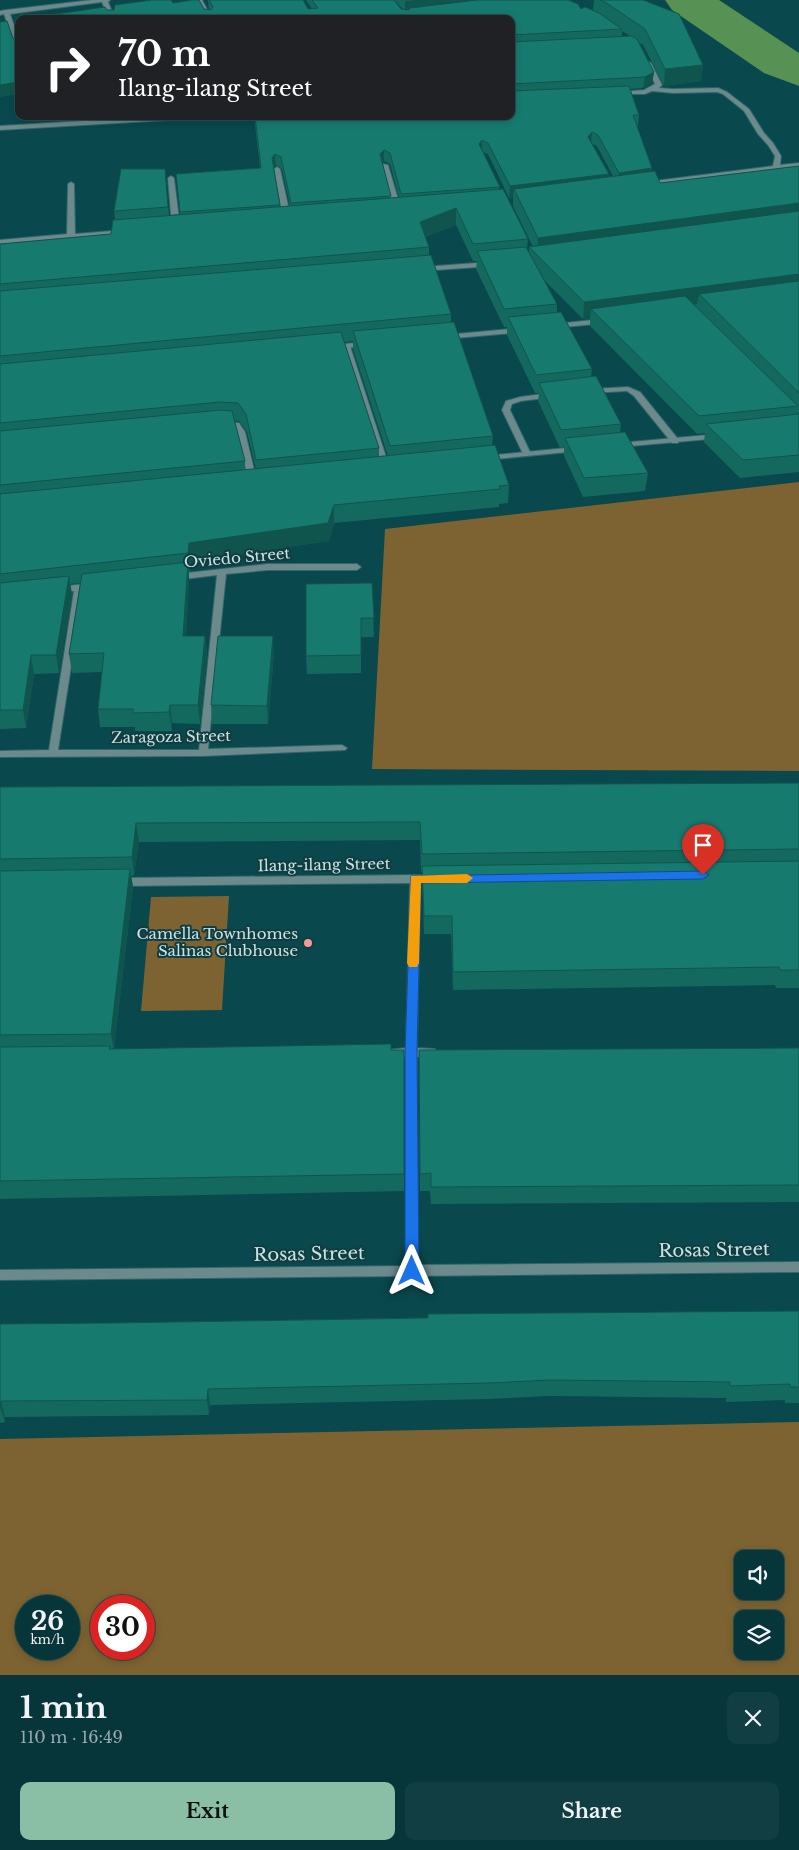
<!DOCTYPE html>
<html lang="en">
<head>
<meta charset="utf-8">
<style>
  :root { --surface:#07363a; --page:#103e42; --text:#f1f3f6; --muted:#98abaf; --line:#285054; --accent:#8abfa5 }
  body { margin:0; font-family:"Libre Baskerville",serif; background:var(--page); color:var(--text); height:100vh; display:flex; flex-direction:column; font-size:19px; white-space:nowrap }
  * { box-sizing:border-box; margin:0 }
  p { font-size:16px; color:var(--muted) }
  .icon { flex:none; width:28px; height:28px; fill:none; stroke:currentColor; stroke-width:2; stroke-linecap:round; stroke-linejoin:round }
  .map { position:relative; height:1675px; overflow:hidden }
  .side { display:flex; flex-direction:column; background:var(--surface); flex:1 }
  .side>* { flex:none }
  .guide { position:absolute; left:15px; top:15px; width:500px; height:105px; border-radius:10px; box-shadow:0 2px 8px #0003,0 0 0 1px var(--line); background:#202124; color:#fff; overflow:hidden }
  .tools { position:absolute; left:734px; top:1550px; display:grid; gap:10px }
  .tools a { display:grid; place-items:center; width:50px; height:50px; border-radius:10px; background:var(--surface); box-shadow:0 2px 8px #0003,0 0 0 1px var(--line); font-size:25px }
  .speed { position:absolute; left:15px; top:1595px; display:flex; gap:10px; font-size:25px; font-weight:700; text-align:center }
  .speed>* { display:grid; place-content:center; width:65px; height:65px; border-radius:50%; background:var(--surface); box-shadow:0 2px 8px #0003,0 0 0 1px var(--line); line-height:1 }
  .speed small { font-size:12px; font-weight:400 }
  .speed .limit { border:8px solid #d22; background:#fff; color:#111 }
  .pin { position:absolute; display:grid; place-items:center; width:42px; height:42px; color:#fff; margin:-51px -21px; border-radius:50% 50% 50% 0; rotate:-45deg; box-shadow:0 0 5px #0007 }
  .pin .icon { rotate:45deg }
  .me { position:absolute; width:55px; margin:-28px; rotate:0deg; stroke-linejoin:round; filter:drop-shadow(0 0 4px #0008) }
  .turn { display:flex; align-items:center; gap:18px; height:105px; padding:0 20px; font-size:22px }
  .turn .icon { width:65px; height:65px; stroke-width:2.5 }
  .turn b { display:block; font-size:35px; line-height:42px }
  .round { display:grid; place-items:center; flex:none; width:52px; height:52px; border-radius:10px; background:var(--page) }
  .summary { display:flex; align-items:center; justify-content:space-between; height:85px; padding:0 20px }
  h1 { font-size:30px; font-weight:800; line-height:38px }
  .primary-button { display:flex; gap:10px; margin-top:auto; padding:10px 20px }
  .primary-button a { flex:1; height:58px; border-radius:10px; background:var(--accent); color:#111; font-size:20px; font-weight:800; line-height:58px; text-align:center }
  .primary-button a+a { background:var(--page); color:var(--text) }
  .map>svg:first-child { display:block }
</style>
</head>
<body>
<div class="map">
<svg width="799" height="1675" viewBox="0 0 799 1675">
  <rect width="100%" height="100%" fill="#09484d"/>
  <path fill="#7d6331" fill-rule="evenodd" d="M799 482V771L372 769 385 529Z
    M229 896 222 1010 141 1011 151 897Z
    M799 1422V1675H0V1439ZM742 1559H775V1591H742ZM69 1606V1649H26V1606ZM101 1606H144V1649H101ZM742 1619H775V1651H742Z"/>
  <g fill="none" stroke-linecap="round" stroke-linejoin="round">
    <path fill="#579153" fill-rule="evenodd" d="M665 0H719L799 53V86L764 73 672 10Z"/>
    <defs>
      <path id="minor" d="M92 0H110L108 2 115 19H109L102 2 10 14 19 39V50L16 48 4 14 0 15V11L6 10Z
        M196 0H202L212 19H206Z
        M648 61 651 63 662 85 659 88 673 89 718 88 727 92 749 109 764 133 773 143 781 156 780 165 799 163V167L644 185 643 184 646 182 773 166 775 156 768 145 758 134 744 111 723 94 717 92 673 93 652 91 645 94H618V92L644 90 655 84 645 63Z
        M165 116H206L203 118 0 130V126Z
        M383 164 388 165 401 209 399 210 393 209 382 165Z
        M277 167 280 169 291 219 287 221 283 219 274 169Z
        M171 176 174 178 180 227 176 229 172 227 168 178Z
        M71 182 74 184 75 234 124 230 128 232 127 234 0 244V240L67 234 68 184Z
        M490 262H493V266L422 271 418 269 422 267Z
        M343 344H346L350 346 390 469 389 471H383L382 469 342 346Z
        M628 387 640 392 678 439V443H672L634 396 627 391 590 393 586 391 590 389Z
        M550 393 554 395 553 397 521 401 512 404 510 410 531 454 527 456H524L502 410 506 401 520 397Z
        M220 422 239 423 245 432 257 482 256 484 253 485 249 482 237 432 234 427 220 426Z
        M268 564H357L361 567 357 570H268L226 574 208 749 342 745 347 748 345 750 203 756 0 757V751L49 750 74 591 58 593 54 590 58 587 93 583 97 586 96 588 83 590 58 750H199L217 575 177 580 173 577 177 574Z
        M415 875 440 876 441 879 440 882 420 883 417 1048 435 1049 437 1052 435 1055 417 1057 418 1265 799 1262V1272L0 1280V1270L406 1266V1057L387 1056 385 1053 387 1050 406 1048 410 883 120 886 116 885 115 882 116 879 120 878Z"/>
      <path id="tertiary" d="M602 319H605V323L555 328 551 326 555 324Z
        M520 328 524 330 523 332 445 339 441 337 445 335Z
        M366 342H369V346L333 349 329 347 333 345Z
        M718 434 722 436 721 438 620 447 616 445 620 443Z
        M576 447 580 449 579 451 486 460 482 458 486 456Z"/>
    </defs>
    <use href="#minor" stroke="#2e676c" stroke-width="2"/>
    <use href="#tertiary" stroke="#2e676c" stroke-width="2"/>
    <use href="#minor" fill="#6c898c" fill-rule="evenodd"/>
    <use href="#tertiary" fill="#6c898c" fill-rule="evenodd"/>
  </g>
  <path fill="#14695f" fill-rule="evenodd" d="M152 0H171L173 3 192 0H199L204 9 209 10 208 0H303L308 9H312L306 0H394L401 9H403L394 0H571V1L578 4 581 9 585 7 593 10 594 0H643L679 14 703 65 701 81 664 86 643 45 638 42 654 72 652 83 643 88 630 89 639 115 638 126H637L652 168V171H655L660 183 799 166V414L797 412V415L799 414V472L740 478 704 442 705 433 697 434 590 326V318L583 319 544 280 557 304V312H561L592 369 591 377 596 376 621 424 620 432H625L648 473 645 491 583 497 564 456V447L560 448 538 401 539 393H535L507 335V327H504L476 269 477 261H473L456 225 425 237 429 247V255H431L451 314V322H454L493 436 492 445H495L509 485 508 503 499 504V507L334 523 329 541 191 561 190 571H189V580L186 636H205L207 654 200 724 172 723V731H135V727H100L98 709 102 672 72 673 69 654 80 583 70 584 72 594 59 673 34 674 26 728 0 729V244L111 234 113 220 115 219 114 211 121 169H165L169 215 180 214 176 174 260 168 254 116H511V19H21L105 7 107 10H114L115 5ZM622 31 630 36H622ZM592 144 597 146 613 176H609V174ZM482 152 488 154 509 198 513 197V206L533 247H529V252L527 249 528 239 503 189H499L500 187ZM384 161 390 164 399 197 391 198 382 163ZM276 165 282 169 290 206H280L273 168ZM353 341V349L388 456H379V448L344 342ZM234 421H239L247 432 256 469 245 470V461Z
    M372 583 374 637H361V673L307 674 306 656Z
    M274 654 268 724H212L211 705Z
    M799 783V988H776L775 985 453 990 451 934H424L422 872H421L420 840 139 842 134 875 131 876 133 887 114 1049 404 1050V1191L0 1199V787Z
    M799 1048V1202L431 1204 430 1191H420L419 1068Z
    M799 1311V1403H785V1400L726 1402V1398L548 1396 489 1399 210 1405 209 1415 5 1417V1422L0 1423V1324L113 1323Z"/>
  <path fill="#10554d" d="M415 0H505L405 12V1Z
    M703 65 701 81 664 86 665 69Z
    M654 72 652 83 643 88 645 77Z
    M19 82V94L0 97V85Z
    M592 132 591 143 588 137Z
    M482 140V151L479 144Z
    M384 150V161L380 165V154Z
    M275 154 276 165 272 169V158Z
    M652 168 651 180 618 184 619 173Z
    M609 174 608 185 514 189 513 197 509 198 510 186Z
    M799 203V220L537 255 538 238Z
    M456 208V225L420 239V222Z
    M799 274V291L699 294 697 304 600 317 591 309 590 318 583 319 584 302Z
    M334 505V523L329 541 191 561 190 571 188 553 189 543Z
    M188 562 189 580 185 654 183 636Z
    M69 576 72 594 59 673 56 655Z
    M205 636 207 654 200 724 198 705Z
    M273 636 274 654 268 724 267 706Z
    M31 655 34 674 26 728 23 710Z
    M170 705 172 723V731L169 712Z
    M136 823 139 842 134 875 132 857Z
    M130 869 133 887 114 1051 111 1034Z
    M208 1389 210 1405 209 1415 207 1400Z
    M1 1401 5 1417V1422L0 1407Z"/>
  <path fill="#177a6e" stroke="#10554d" d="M152 0H171L173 3 192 0H199L204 9 211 10 213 7 209 0H303L308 9 318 8 312 0H394L401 9 409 10 410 8 477 0H568L578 4 581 9 585 7 599 13 622 29 511 35V36V19H21L105 7 107 10H114L115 5Z
    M600 0H643L679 14 703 65 665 69 645 29 605 2Z
    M16 19H19V27Z
    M7 21 13 38 18 41 19 32V82L0 85V22Z
    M631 36 637 39 654 72 645 77 511 84V85V42Z
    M629 86 639 115H633L652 168 619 173 598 135 592 132 588 137 609 174 510 186 488 143 482 140 479 144 500 187 401 194 390 153 384 150 380 154 391 196 291 203 281 157 275 154 272 158 280 205 180 212 176 174 261 168 255 116H511V91Z
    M799 166V203L538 238 514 189 655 171 660 183Z
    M121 169H165L168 207 114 211Z
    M503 189 528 239 473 244 456 208 420 222 429 247 0 284V244L111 234 113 220Z
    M799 211V274L584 302 529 247Z
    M526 247 557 304 504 309 477 251Z
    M431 255 451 314 0 356V291Z
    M799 281V393L699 294Z
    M685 296 798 406 699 416 591 309Z
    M561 312 592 369 536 375 508 317Z
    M454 322 493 436 390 446 353 331Z
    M341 332 379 448 256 460 246 414 238 403 220 402 0 423V364Z
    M596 376 621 424 561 430 539 383Z
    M221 410 232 411 245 461 0 485V431Z
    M799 414V455L743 460 706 424Z
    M625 432 648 473 584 478 565 438Z
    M495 445 509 485 499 486 500 489 334 505 328 523 189 543 188 553 0 574V494Z
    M188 562 183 636H205L198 705H170L169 712 133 713V709H98L104 653 69 654 82 574Z
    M69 576 56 655H31L23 710H0V583Z
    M372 583 374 618H361V655L306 656V584Z
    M218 636H273L267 706 211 705Z
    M799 783V849L422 854 420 822 136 823 132 857 0 859V787Z
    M799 861V970H780L779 967 453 972 452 916H424L422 866Z
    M130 869 111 1034 0 1035V871Z
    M391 1044V1050H404V1174L0 1181V1047L110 1046 109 1049Z
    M799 1048V1185L431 1187V1173L420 1174 419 1050Z
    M799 1311V1387H790V1384L730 1386V1382L550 1380 491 1383 208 1389 207 1400 1 1401 0 1405V1324L113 1323 428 1318V1314Z"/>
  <path fill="#1a73e8" stroke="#114b97" d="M703 871 709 875 703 879 421 883 417 1052 419 1271 417 1275 412 1277 407 1275 405 1271V1052L411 876Z"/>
  <path fill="#f59e0b" d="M467 874 473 878 467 883H421L419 963 417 967H409L407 963 411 876Z"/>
  <circle fill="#f59b97" stroke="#143c3f" stroke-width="2" cx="308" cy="943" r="5"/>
  <g text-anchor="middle" stroke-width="4" stroke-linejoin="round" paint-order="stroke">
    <g font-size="15" fill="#c2e5e8" stroke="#143c3f">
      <text transform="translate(237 558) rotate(-5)" y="5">Oviedo Street</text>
      <text transform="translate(171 737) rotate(-1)" y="5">Zaragoza Street</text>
      <text transform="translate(324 865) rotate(-1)" y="5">Ilang-ilang Street</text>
    </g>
    <g font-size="15" fill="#c2e5e8" stroke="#143c3f" text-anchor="end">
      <text x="298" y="939">Camella Townhomes<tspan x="298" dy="17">Salinas Clubhouse</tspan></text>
    </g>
    <g font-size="18" fill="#c2e5e8" stroke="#143c3f">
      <text transform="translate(714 1250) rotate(-1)" y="6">Rosas Street</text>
      <text transform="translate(309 1254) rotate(-1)" y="6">Rosas Street</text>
    </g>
  </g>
</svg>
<div class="tools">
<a><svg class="icon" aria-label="sound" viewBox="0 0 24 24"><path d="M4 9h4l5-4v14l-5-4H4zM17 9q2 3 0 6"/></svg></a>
<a><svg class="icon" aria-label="layers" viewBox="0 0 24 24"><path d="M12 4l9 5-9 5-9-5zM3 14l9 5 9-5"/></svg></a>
</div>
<div class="speed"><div>26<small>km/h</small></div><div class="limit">30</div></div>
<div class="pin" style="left:703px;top:875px;background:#d93025"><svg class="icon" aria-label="arrive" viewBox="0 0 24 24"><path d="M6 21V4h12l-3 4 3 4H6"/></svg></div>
<svg class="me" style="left:412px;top:1271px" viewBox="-20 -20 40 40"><path d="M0-17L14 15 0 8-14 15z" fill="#1a73e8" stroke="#fff" stroke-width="4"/></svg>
<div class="guide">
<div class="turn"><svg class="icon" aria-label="right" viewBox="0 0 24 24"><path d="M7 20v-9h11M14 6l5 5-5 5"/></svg><div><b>70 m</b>Ilang-ilang Street</div></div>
</div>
</div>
<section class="side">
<div class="summary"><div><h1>1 min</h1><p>110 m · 16:49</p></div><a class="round"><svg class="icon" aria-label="close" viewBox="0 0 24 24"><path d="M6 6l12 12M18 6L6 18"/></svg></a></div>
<div class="primary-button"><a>Exit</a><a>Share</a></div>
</section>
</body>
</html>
